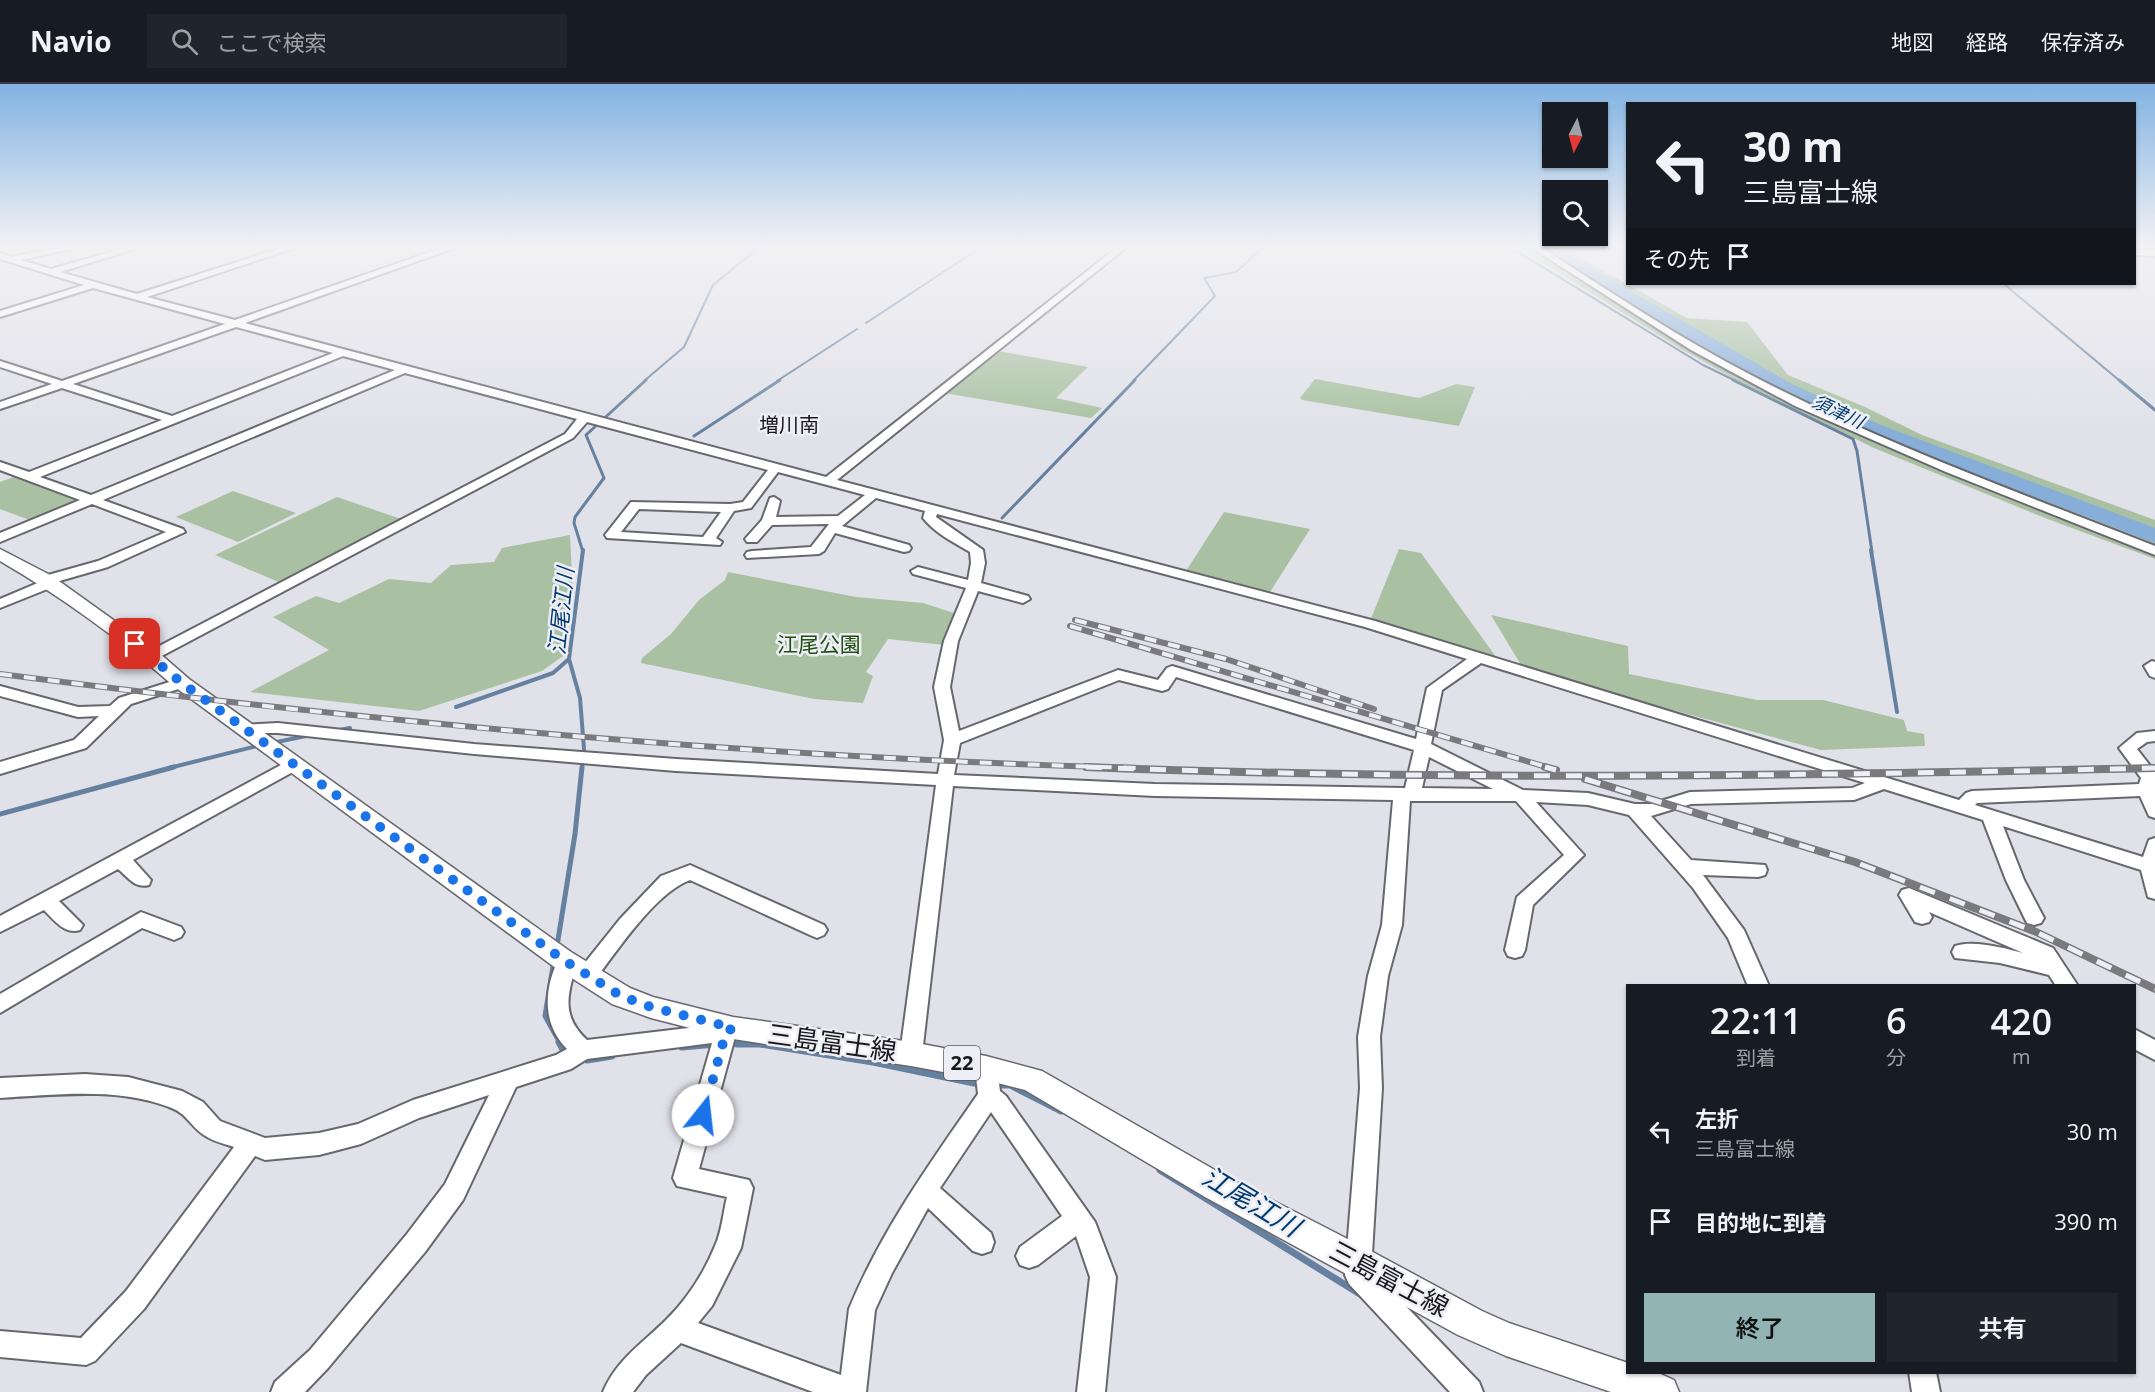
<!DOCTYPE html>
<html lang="ja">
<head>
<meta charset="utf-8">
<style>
  :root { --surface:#171b24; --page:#20242c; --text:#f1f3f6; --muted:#9ea1a6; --line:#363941; --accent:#92b4b4 }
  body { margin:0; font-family:"Open Sans","Noto Sans JP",sans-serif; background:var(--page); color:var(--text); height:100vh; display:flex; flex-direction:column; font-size:22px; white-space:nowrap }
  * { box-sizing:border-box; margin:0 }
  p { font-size:20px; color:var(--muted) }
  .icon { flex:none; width:33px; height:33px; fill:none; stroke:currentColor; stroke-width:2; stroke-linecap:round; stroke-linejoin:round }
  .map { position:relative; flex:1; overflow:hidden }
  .drawer { position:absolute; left:1626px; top:900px; width:510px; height:390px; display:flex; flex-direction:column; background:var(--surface); border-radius:0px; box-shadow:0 2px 4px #0004 }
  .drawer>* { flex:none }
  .hud { position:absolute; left:1626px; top:18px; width:510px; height:183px; border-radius:0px; box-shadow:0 2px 4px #0004; background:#171b24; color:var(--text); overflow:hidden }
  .needle { width:39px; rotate:186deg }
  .controls { position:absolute; left:1542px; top:18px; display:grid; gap:12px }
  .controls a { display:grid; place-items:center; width:66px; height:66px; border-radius:0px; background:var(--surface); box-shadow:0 2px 4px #0004; font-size:30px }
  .pin { position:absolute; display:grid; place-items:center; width:51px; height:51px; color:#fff; margin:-26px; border-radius:12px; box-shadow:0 3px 9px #0006 }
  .me { position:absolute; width:66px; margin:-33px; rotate:16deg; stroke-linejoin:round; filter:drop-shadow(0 0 4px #0008) }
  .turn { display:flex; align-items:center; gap:21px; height:126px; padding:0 18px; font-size:27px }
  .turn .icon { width:78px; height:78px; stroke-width:2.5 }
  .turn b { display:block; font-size:42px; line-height:51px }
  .then { display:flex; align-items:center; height:57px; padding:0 18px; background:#0003; gap:12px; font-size:22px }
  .eta { display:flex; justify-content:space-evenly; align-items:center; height:102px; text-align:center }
  .eta b { font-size:36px; font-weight:600; line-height:42px }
  .primary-button { display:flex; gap:12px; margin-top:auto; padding:12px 18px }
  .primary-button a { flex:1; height:69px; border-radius:0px; background:var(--accent); color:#111; font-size:24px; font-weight:600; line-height:69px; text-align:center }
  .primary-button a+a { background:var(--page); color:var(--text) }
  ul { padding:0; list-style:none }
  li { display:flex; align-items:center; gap:18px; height:90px; padding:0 18px }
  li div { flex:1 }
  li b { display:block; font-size:22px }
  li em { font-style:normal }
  header { display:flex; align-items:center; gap:36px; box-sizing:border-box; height:84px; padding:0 30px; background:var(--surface); border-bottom:2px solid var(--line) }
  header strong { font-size:28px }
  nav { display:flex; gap:33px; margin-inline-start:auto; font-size:21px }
  .search { width:420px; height:54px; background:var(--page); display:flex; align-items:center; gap:15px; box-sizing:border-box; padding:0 21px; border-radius:0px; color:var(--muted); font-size:22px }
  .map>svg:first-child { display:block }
</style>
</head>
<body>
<header>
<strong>Navio</strong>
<div class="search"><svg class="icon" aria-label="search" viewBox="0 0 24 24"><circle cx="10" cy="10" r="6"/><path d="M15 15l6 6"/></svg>ここで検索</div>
<nav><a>地図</a><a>経路</a><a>保存済み</a></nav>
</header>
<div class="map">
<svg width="2155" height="1308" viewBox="0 0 2155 1308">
  <rect width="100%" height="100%" fill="#e1e1e9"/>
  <path fill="#a9c1a2" d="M1516 162H1564L1565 165 1687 234 1747 238 1788 291 1865 323 1922 351 2155 436V475L2045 434 1874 364 1738 297 1681 265Z
    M998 267 1088 283 1056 314 1102 324 1091 334 944 309Z
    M1315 295 1419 314 1456 300 1475 303 1459 342 1302 316 1300 314Z
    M16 392 82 417 35 438 0 425V398Z
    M233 407 296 429 238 458 176 433Z
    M337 413 404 436 281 499 215 471Z
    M1224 428 1310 445 1270 508 1186 487Z
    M570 451 573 510 563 572 542 587 419 627 250 608 329 566 273 533 316 512 339 519 389 495 431 499 451 481 494 478 502 464Z
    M1399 465 1421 469 1496 573 1370 537Z
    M728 488 856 513 923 519 954 529 944 561 888 555 866 588 873 592 863 619 814 615 641 579 642 574 671 550 699 516 725 496Z
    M1491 531 1628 562 1629 590 1757 616H1823L1904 636 1907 647 1924 650 1925 662 1821 666 1524 586Z"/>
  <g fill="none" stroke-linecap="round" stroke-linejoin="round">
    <path stroke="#6681a0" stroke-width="2" d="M1508 162 1703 281 1736 297
      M2004 200 2120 297
      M866 239 983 162
      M644 297 684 263 713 201 751 170 754 162
      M777 297 857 245
      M1133 297 1215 212 1204 194 1236 188 1265 162"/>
    <path stroke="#6681a0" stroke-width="3" d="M1733 296 1853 355 1857 367 1872 468
      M2119 296 2155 326
      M694 352 780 296
      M1002 434 1135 296
      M583 468 574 439 575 433 604 394 586 351 646 296"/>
    <path stroke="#6681a0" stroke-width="4" d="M1871 466 1897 628
      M456 623 553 589 569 575
      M334 647 350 644
      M272 659 311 651
      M169 684 261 661
      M582 684 584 665 580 614 569 575 583 466"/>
    <path stroke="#6681a0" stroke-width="5" d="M0 730 174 683
      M557 862 575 750 582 683
      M554 876 545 932 560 959"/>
    <path stroke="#6681a0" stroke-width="7" d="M559 958 565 969
      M737 960H760L873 978 974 999
      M682 963 716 960
      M587 976 612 972
      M1002 1001H1010L1061 1027
      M1160 1086 1360 1210"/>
    <path fill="#87aed9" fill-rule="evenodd" d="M1535 162H1553L1792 300 1881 341 2155 444V459L1867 349 1778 308Z"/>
    <defs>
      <path id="minor" d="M66 162H84L21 176 51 185 131 162H145L60 188 137 210 287 162H300L147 213 235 236 447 162H460L245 239 826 393 1119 162H1128L837 396 1375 537 1959 716 1966 709 1972 707 2139 700 2141 694 2119 664 2137 649 2155 647V657L2147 658 2137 665 2155 688V734L2149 732 2140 712 1977 719 1975 721 2143 773 2149 756 2155 754V815L2148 813 2141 786 2003 742 2024 796 2044 834 2041 839 2034 841 2027 839 2006 796 1983 736 1884 705 1854 716 1691 720 1651 732 1691 776 1765 781 1767 786 1765 791 1758 793 1703 791 1744 846 1769 902H1748L1728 854 1693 804 1629 731 1588 721 1536 718 1584 771 1533 821 1525 866 1522 872 1515 874 1508 872 1505 866 1517 813 1564 771 1516 717H1410L1402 841 1388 892 1380 953 1382 1004 1371 1186 1479 1298 1483 1308H1450L1349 1200 1345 1191 1360 1004 1358 953 1368 892 1382 841 1393 716 1155 712 953 702 922 970 919 977 911 979 903 977 900 970 936 701 676 687 474 670 278 649H239L237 645 239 641 278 639 474 660 676 675 938 690 944 656 934 603 944 557 966 504 913 490 911 487 918 483 968 496 971 479 970 468C953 458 935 449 923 434L925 427 876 414 842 442 909 461 911 464 909 467 904 468 835 449 824 467 819 470 747 474 745 471 747 468 752 467 811 463 829 440 772 441 757 458H747L745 455 762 436 770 414 774 413 780 417 776 433 838 432 865 411 778 388 751 424 734 427 716 454 722 458 720 461 607 454 605 451 631 418 730 420 743 418 768 386 587 338 573 354 156 575H146L143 572 146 569 565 350 577 335 405 289 103 416 183 445 185 448 108 483 56 498 55 502 0 524V515L40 498 41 493 98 477 166 448 92 420 0 458V449L80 416 0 386V378L29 388 162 336 62 304 0 325V318L52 300 0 283V277L62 297 225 240 93 204 0 233V227L84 201 0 175V169L12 173ZM236 243 333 269 172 332 73 300ZM343 272 395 286 91 411 40 393ZM639 425 721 428 703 453 621 448ZM937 430 1365 543 1467 575 1427 604 1416 655 1172 582 1167 584 1158 596 1118 586 1113 588 959 647 950 603 958 557 978 507 1023 519 1030 515 1028 512 981 499 985 479 983 466 936 433ZM1481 579 1865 699 1852 704 1690 708 1651 720H1635L1588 709 1523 706 1431 660 1442 606ZM1176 593 1414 666 1405 704 1155 700 954 691 960 659 1119 596 1162 607 1168 605ZM1429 673 1493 705 1422 704Z
        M1529 162H1539C1609 207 1679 254 1753 292 1882 359 2020 409 2155 462V471L1946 388 1795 322 1691 266Z
        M2134 166H2155V172L2134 171Z
        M2152 577 2155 578V594L2150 592 2144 582Z
        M182 594 190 599 188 602 131 620 86 664 0 690V678L74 656 99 632 78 633 0 612V602L78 623 110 622 119 614Z
        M294 674 300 676 302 680 300 684 133 776 151 796 149 801C135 805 128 793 118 785L59 817 83 841 80 846C65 851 54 836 44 826L0 848V832Z
        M690 781 824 841 827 846 824 851 817 854 810 851 690 796C654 810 618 866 594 897L587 899 580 897 577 891 580 885 620 835 661 792Z
        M1909 804 2053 864 2078 902H2056L2049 891 2000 879 1955 874 1952 868 1955 862C1975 856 2003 864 2023 869L1929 828 1932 833 1929 838 1922 840 1915 838 1899 811 1902 806Z
        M141 828 181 843 184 848 181 853 174 856 142 844 0 929V910Z
        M567 870 574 872 577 878C568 910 560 931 587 956L722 940 733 935 741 938 744 944 741 950 735 953 699 1085 749 1096 753 1104 741 1164 712 1222 698 1239 841 1291 849 1225C881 1147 930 1079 978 1010L975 984 978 977 986 975 994 977 997 984 1000 1007 1006 1012 1095 1138 1116 1193 1105 1308H1077L1090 1193 1076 1152 1038 1181 1029 1184 1020 1181 1016 1172 1020 1163 1062 1132 991 1028 940 1104 991 1149 994 1158 991 1167 982 1170 973 1167 928 1124 892 1189 875 1226 866 1308H813L681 1259 646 1291 633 1308H603C616 1276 643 1259 667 1235 687 1215 704 1189 715 1162 722 1147 723 1129 727 1113L677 1102 673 1094 712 959 587 975 571 985 516 1003 463 1116 425 1168 328 1284 305 1308H271L275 1298 310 1266 407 1150 445 1100 489 1011 419 1034 361 1060 319 1071 265 1076 255 1072 144 1225 95 1277 86 1281 0 1273V1247L81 1254 126 1207 234 1063C225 1060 212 1057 204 1051 190 1042 187 1029 169 1023 116 1003 55 1011 0 1014V994L85 990 128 993 182 1007 203 1018 220 1037 265 1054 319 1049 358 1040 413 1016 556 971 567 965C541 939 544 903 560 872Z
        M2134 945 2155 956V976L2134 965Z
        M1909 1288H1936L1940 1308H1912Z"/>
      <path id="major" d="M0 465 52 492 158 568 189 595 571 868 630 904 653 913 733 933 911 958 986 972 1042 987 1227 1093 1369 1166 1482 1227 1509 1239 1628 1279V1288H1656L1674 1296 1679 1308H1611L1506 1272 1458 1251 1205 1113 1025 1006 986 996 911 982 733 955 651 934 612 920 553 882 175 603C121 556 62 513 0 477Z"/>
    </defs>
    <use href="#minor" stroke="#67676e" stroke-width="4"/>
    <use href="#major" stroke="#67676e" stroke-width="3"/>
    <use href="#minor" fill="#fff" fill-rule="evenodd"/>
    <use href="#major" fill="#fff" fill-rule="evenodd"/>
    <defs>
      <path id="rail-far1" d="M1075 536 1226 575 1374 625
        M1070 542 1550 684
        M0 590C378 639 757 674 1138 684
        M2142 684H2155"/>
      <path id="rail" d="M1086 683C1442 697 1799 692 2155 684
        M1545 683 1556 686
        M1585 695 1855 778 2034 847 2155 905"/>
    </defs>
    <use href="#rail-far1" stroke="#79797e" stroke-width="6"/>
    <use href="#rail" stroke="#79797e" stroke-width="8"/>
    <use href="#rail-far1" stroke="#eeeef6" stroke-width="4" stroke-dasharray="12" stroke-linecap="butt"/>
    <use href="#rail" stroke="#eeeef6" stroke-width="5" stroke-dasharray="16" stroke-linecap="butt"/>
  </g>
  <linearGradient id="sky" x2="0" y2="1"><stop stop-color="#81b2e2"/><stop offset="0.47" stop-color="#f2f2f5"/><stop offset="1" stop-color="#f2f2f5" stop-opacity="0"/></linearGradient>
  <rect width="2155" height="345" fill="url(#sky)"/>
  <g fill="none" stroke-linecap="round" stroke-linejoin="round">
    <path stroke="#1a73e8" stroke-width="10" stroke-dasharray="0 18" d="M135 560 182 599 562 875 621 912 651 923 733 944 726 948 703 1031"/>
  </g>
  <g text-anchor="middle" stroke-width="5" stroke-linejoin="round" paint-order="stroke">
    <g font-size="18" font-style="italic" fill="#003b6f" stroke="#eeeef6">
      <text transform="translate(1838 328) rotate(25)" y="6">須津川</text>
    </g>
    <g font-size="20" fill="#18181a" stroke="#eeeef6">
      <text x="789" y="348">増川南</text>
    </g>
    <rect fill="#eeeef6" stroke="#58585c" stroke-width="1.5" x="944" y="962" width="36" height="34" rx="4.5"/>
    <g font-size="20" font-weight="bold" fill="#18181a">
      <text x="962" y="986">22</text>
    </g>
    <g font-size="21" fill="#214f0f" stroke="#eeeef6">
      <text x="819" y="568">江尾公園</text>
    </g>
    <g font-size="22" font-style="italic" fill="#003b6f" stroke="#eeeef6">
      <text transform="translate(561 527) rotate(-84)" y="8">江尾江川</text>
    </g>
    <g font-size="26" fill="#18181a" stroke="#eeeef6">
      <text transform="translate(832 959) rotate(8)" y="9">三島富士線</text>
      <text transform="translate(1389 1195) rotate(28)" y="9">三島富士線</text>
    </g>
    <g font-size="27" font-style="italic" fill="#003b6f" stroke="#eeeef6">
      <text transform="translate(1251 1118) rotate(31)" y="9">江尾江川</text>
    </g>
  </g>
</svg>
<div class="controls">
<a><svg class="needle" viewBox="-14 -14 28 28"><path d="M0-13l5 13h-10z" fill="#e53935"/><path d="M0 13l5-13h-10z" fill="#9ea1a6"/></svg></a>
<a><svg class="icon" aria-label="search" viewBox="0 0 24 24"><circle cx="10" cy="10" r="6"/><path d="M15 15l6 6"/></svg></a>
</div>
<div class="pin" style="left:135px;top:560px;background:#d93025"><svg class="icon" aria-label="arrive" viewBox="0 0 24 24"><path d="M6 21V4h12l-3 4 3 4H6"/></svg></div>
<svg class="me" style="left:703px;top:1031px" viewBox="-20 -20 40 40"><circle r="19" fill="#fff"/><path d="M0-13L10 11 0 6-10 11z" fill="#1a73e8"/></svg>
<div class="hud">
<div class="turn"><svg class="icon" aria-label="left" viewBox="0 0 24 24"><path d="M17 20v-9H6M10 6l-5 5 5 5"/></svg><div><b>30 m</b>三島富士線</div></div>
<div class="then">その先<svg class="icon" aria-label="arrive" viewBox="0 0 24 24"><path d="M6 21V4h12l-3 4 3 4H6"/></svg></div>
</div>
<section class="drawer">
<div class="eta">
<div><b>22:11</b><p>到着</p></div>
<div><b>6</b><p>分</p></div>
<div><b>420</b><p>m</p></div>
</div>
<ul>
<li><svg class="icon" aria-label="left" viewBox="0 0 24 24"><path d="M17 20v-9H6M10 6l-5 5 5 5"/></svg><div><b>左折</b><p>三島富士線</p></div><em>30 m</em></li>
<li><svg class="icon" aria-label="arrive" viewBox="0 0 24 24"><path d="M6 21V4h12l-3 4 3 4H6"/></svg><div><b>目的地に到着</b></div><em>390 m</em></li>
</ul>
<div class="primary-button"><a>終了</a><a>共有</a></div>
</section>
</div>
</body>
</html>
